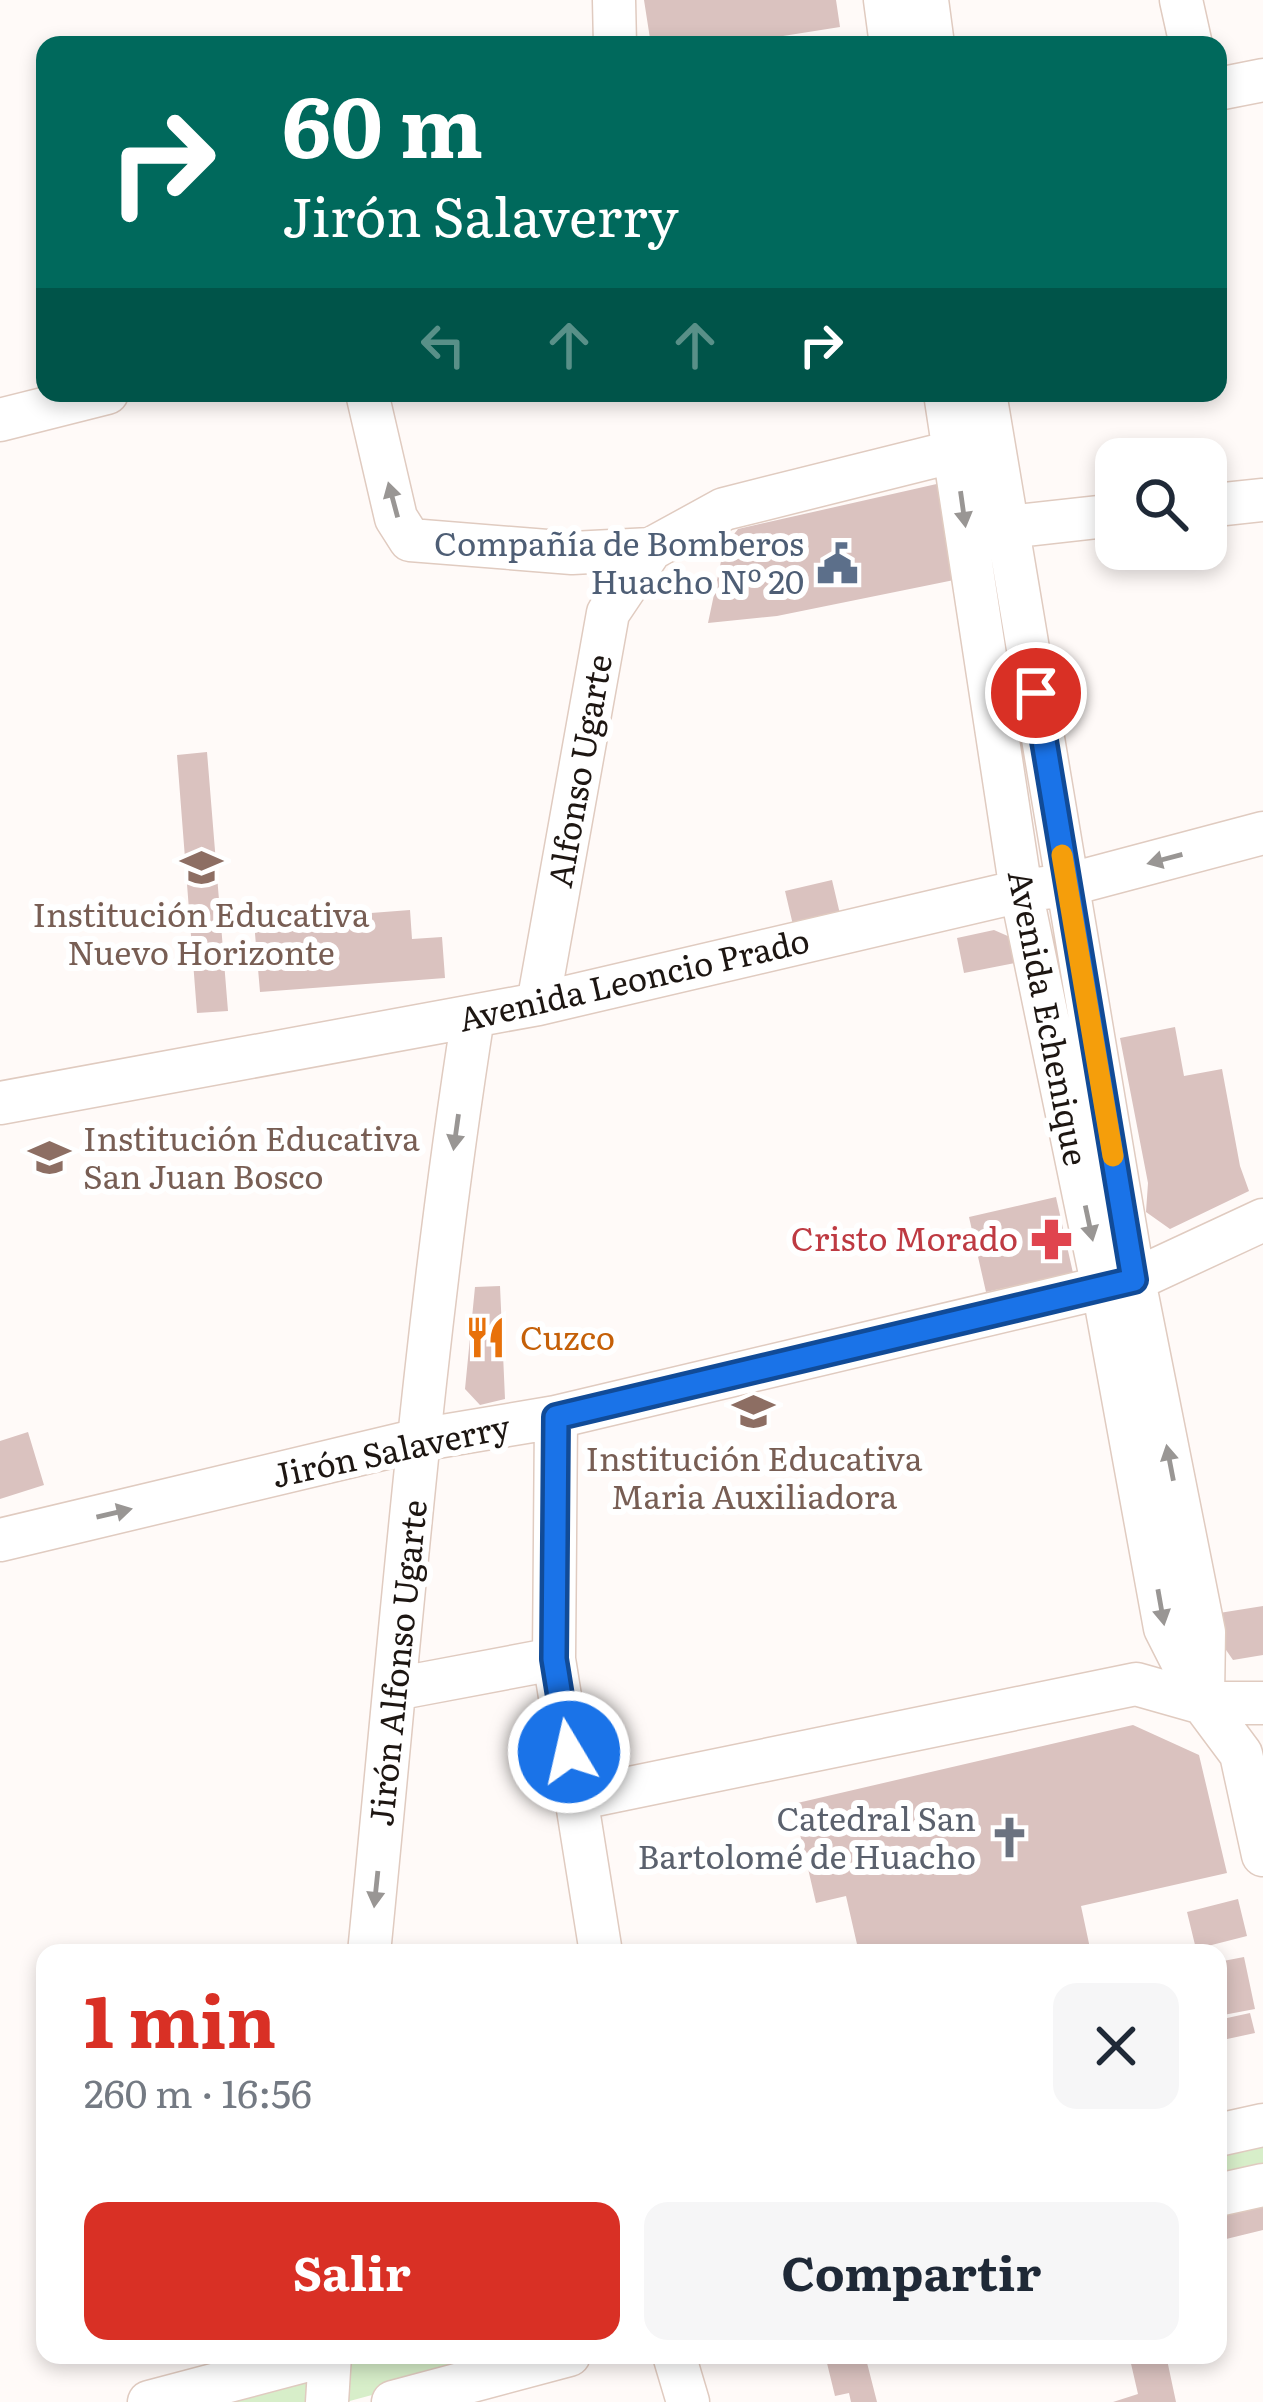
<!DOCTYPE html>
<html lang="es">
<head>
<meta charset="utf-8">
<style>
  :root { --surface:#fff; --page:#f6f6f7; --text:#1f2937; --muted:#747a83; --accent:#d93025 }
  body { margin:0; font-family:Literata,serif; background:var(--page); color:var(--text); height:100vh; display:flex; flex-direction:column; font-size:45px; white-space:nowrap }
  * { box-sizing:border-box; margin:0 }
  p { font-size:39px; color:var(--muted) }
  .icon { flex:none; width:66px; height:66px; fill:none; stroke:currentColor; stroke-width:2; stroke-linecap:round; stroke-linejoin:round }
  .map { position:relative; flex:1; overflow:hidden }
  .details { position:absolute; left:36px; top:1944px; width:1191px; height:420px; display:flex; flex-direction:column; background:var(--surface); border-radius:24px; box-shadow:0 6px 18px #0003 }
  .details>* { flex:none }
  .banner { position:absolute; left:36px; top:36px; width:1191px; height:366px; border-radius:24px; box-shadow:0 6px 18px #0003; background:#00695c; color:#fff; overflow:hidden }
  .fabs { position:absolute; left:1095px; top:438px; display:grid; gap:24px }
  .fabs a { display:grid; place-items:center; width:132px; height:132px; border-radius:24px; background:var(--surface); box-shadow:0 6px 18px #0003; font-size:60px }
  .pin { position:absolute; display:grid; place-items:center; width:102px; height:102px; color:#fff; margin:-51px; border:6px solid #fff; border-radius:50%; box-shadow:0 3px 12px #0007 }
  .me { position:absolute; width:132px; margin:-66px; rotate:351deg; stroke-linejoin:round; filter:drop-shadow(0 0 9px #0008) }
  .turn { display:flex; align-items:center; gap:42px; height:252px; padding:0 48px; font-size:54px }
  .turn .icon { width:156px; height:156px; stroke-width:2.5 }
  .turn b { display:block; font-size:84px; line-height:102px }
  .lanes { display:flex; align-items:center; height:114px; padding:0 48px; background:#0003; justify-content:center; gap:60px; direction:ltr }
  .lanes .off { opacity:.35 }
  .round { display:grid; place-items:center; flex:none; width:126px; height:126px; border-radius:24px; background:var(--page) }
  .headline { display:flex; align-items:center; justify-content:space-between; height:204px; padding:0 48px }
  h1 { font-size:72px; font-weight:700; line-height:90px; color:var(--accent) }
  .primary-button { display:flex; gap:24px; margin-top:auto; padding:24px 48px }
  .primary-button a { flex:1; height:138px; border-radius:24px; background:var(--accent); color:#fff; font-size:48px; font-weight:700; line-height:138px; text-align:center }
  .primary-button a+a { background:var(--page); color:var(--text) }
  .map>svg:first-child { display:block }
</style>
</head>
<body>
<div class="map">
<svg width="1263" height="2402" viewBox="0 0 1263 2402">
  <rect width="100%" height="100%" fill="#fffaf8"/>
  <path fill="#d7eec9" d="M1263 2137V2175L1218 2186V2148Z
    M375 2355H520L346 2402 344 2362Z
    M311 2366 307 2402H175Z"/>
  <path fill="#dac2bf" d="M644 0H836L840 27 783 36 784 45H651Z
    M941 483 959 579 777 616 708 623 724 547 738 529Z
    M207 752 228 1011 197 1013 177 755Z
    M832 880 840 914 793 925 785 891Z
    M410 910 412 939 442 937 445 978 260 992 254 922Z
    M994 930 1010 937 1015 963 964 973 957 938Z
    M1175 1027 1184 1076 1222 1069 1240 1166 1249 1191 1170 1229 1146 1212 1148 1183 1120 1038Z
    M1056 1197 1073 1273 986 1292 969 1217Z
    M500 1286 505 1399 480 1405 465 1389 475 1287Z
    M28 1432 44 1485 0 1499V1441Z
    M1263 1606V1655L1233 1660 1217 1637 1213 1614Z
    M1133 1725 1199 1755 1227 1873 1081 1906 1091 1953H984L982 1947 957 1953H859L846 1896 816 1903 793 1804Z
    M1238 1899 1247 1936 1196 1949 1187 1912Z
    M1244 1957 1255 2009 1218 2016V1989H1221L1218 1962Z
    M1250 2013 1255 2033 1218 2041V2020Z
    M1263 2192V2230L1218 2241V2202Z
    M825 2355H865L877 2402H851L849 2393 835 2396Z
    M1129 2355H1166L1176 2402H1113L1138 2394Z"/>
  <g fill="none" stroke-linecap="round" stroke-linejoin="round">
    <defs>
      <path id="minor" d="M614 0 615 45
        M885 0 891 45
        M927 0 933 45
        M1181 0 1191 45
        M1218 89 1263 80
        M367 393 396 518 410 540 572 553 651 549 724 509 980 445
        M945 393 1021 891 1103 1288 1165 1628 1203 1703 1241 1754 1263 1855
        M985 393 1134 1280 1204 1632 1203 1696
        M0 420 107 393
        M1206 506 1263 500
        M1009 527 1116 515
        M538 1004 608 613 651 549
        M0 1103 538 1004 1021 891 1067 885 1263 833
        M556 1417 554 1659 601 1953
        M0 1540 419 1440 556 1417 1134 1280 1263 1220
        M395 1689 554 1659
        M576 1799 1136 1684 1203 1703H1263
        M369 1953C400 1641 424 1327 473 1017
        M1218 2135 1263 2125
        M1218 2195 1263 2185
        M674 2355 688 2402
        M149 2402 327 2355
        M327 2402 330 2355
        M393 2402 569 2355"/>
    </defs>
    <use href="#minor" stroke="#e0cbc0" stroke-width="45"/>
    <use href="#minor" stroke="#fff" stroke-width="42"/>
  </g>
  <defs><path id="oneway-solid" d="M-6-.8H1V-3.2L6.5 0L1 3.2V.8H-6Z" transform="scale(3)"/></defs>
  <g fill="#999694">
    <use href="#oneway-solid" transform="translate(393 500) rotate(-105)"/>
    <use href="#oneway-solid" transform="translate(963 509) rotate(82)"/>
    <use href="#oneway-solid" transform="translate(1165 859) rotate(165)"/>
    <use href="#oneway-solid" transform="translate(456 1132) rotate(98)"/>
    <use href="#oneway-solid" transform="translate(1089 1223) rotate(78)"/>
    <use href="#oneway-solid" transform="translate(1170 1463) rotate(-101)"/>
    <use href="#oneway-solid" transform="translate(114 1513) rotate(-13)"/>
    <use href="#oneway-solid" transform="translate(1161 1607) rotate(80)"/>
    <use href="#oneway-solid" transform="translate(376 1889) rotate(96)"/>
  </g>
  <g fill="none" stroke-linecap="round" stroke-linejoin="round">
    <defs>
      <path id="route" d="M569 1752 554 1659 556 1417 1134 1280 1036 693"/>
    </defs>
    <use href="#route" stroke="#114b97" stroke-width="30"/>
    <use href="#route" stroke="#1a73e8" stroke-width="21"/>
    <path stroke="#f59e0b" stroke-width="21" d="M1062 855 1113 1156"/>
  </g>
  <defs>
    <symbol id="civic-bare" viewBox="-9 -9 18 18"><path d="M-.6-6.5H3V-4.5H.6V-3L4-1V1h2V6H-6V1h2V-1L-.6-3ZM-1.2 2.5V6h2.4V2.5Z" fill="#5c6f8a" stroke="#fff" stroke-width="2.5" paint-order="stroke"/></symbol>
    <symbol id="school-bare" viewBox="-9 -9 18 18"><path d="M0-5L7-2L0 1L-7-2ZM-4 1L0 2.5L4 1V4Q0 6-4 4Z" fill="#8d6e63" stroke="#fff" stroke-width="2.5" paint-order="stroke"/></symbol>
    <symbol id="pharmacy-bare" viewBox="-9 -9 18 18"><path d="M-2-6h4v4h4v4h-4v4h-4v-4h-4v-4h4Z" fill="#e0444e" stroke="#fff" stroke-width="2.5" paint-order="stroke"/></symbol>
    <symbol id="restaurant-bare" viewBox="-9 -9 18 18"><path d="M-5-6h1v4h1v-4h1v4h1v-4h1v5L-1.5 .5V6h-2V.5L-5-1ZM5-6V6H3V1.5H1.5Q1.5-4 5-6Z" fill="#e8710a" stroke="#fff" stroke-width="2.5" paint-order="stroke"/></symbol>
    <symbol id="church-bare" viewBox="-9 -9 18 18"><path d="M-1.2-6h2.4v3.5h3.3v2.4h-3.3V6h-2.4V-.1h-3.3v-2.4h3.3Z" fill="#6b7280" stroke="#fff" stroke-width="2.5" paint-order="stroke"/></symbol>
  </defs>
  <g fill-rule="evenodd">
    <use href="#civic-bare" x="808" y="534" width="59" height="59"/>
    <use href="#school-bare" x="172" y="838" width="59" height="59"/>
    <use href="#school-bare" x="20" y="1128" width="59" height="59"/>
    <use href="#pharmacy-bare" x="1022" y="1210" width="59" height="59"/>
    <use href="#restaurant-bare" x="456" y="1308" width="59" height="59"/>
    <use href="#school-bare" x="724" y="1382" width="59" height="59"/>
    <use href="#church-bare" x="980" y="1808" width="59" height="59"/>
  </g>
  <g text-anchor="middle" stroke-width="12" stroke-linejoin="round" paint-order="stroke">
    <g font-size="33" fill="#4e5e75" stroke="#fff" text-anchor="end">
      <text x="804" y="556">Compañía de Bomberos<tspan x="804" dy="38">Huacho Nº 20</tspan></text>
    </g>
    <g font-size="33" fill="#1d1612" stroke="#fff">
      <text transform="translate(580 771) rotate(-80)" y="12">Alfonso Ugarte</text>
      <text transform="translate(634 980) rotate(-13)" y="12">Avenida Leoncio Prado</text>
      <text transform="translate(1048 1018) rotate(79)" y="12">Avenida Echenique</text>
      <text transform="translate(391 1451) rotate(-12)" y="12">Jirón Salaverry</text>
      <text transform="translate(398 1663) rotate(-84)" y="12">Jirón Alfonso Ugarte</text>
    </g>
    <g font-size="33" fill="#785e54" stroke="#fff">
      <text x="201" y="927">Institución Educativa<tspan x="201" dy="38">Nuevo Horizonte</tspan></text>
      <text x="83" y="1151" text-anchor="start">Institución Educativa<tspan x="83" dy="38">San Juan Bosco</tspan></text>
      <text x="754" y="1471">Institución Educativa<tspan x="754" dy="38">Maria Auxiliadora</tspan></text>
    </g>
    <g font-size="33" fill="#be3a42" stroke="#fff" text-anchor="end">
      <text x="1018" y="1251">Cristo Morado</text>
    </g>
    <g font-size="33" fill="#c56008" stroke="#fff" text-anchor="start">
      <text x="520" y="1350">Cuzco</text>
    </g>
    <g font-size="33" fill="#5b616d" stroke="#fff" text-anchor="end">
      <text x="976" y="1831">Catedral San<tspan x="976" dy="38">Bartolomé de Huacho</tspan></text>
    </g>
  </g>
</svg>
<div class="fabs">
<a><svg class="icon" aria-label="search" viewBox="0 0 24 24"><circle cx="10" cy="10" r="6"/><path d="M15 15l6 6"/></svg></a>
</div>
<div class="pin" style="left:1036px;top:693px;background:#d93025"><svg class="icon" aria-label="arrive" viewBox="0 0 24 24"><path d="M6 21V4h12l-3 4 3 4H6"/></svg></div>
<svg class="me" style="left:569px;top:1752px" viewBox="-20 -20 40 40"><circle r="17" fill="#1a73e8" stroke="#fff" stroke-width="3"/><path d="M0-11L8 9 0 5-8 9z" fill="#fff"/></svg>
<div class="banner">
<div class="turn"><svg class="icon" aria-label="right" viewBox="0 0 24 24"><path d="M7 20v-9h11M14 6l5 5-5 5"/></svg><div><b>60 m</b>Jirón Salaverry</div></div>
<div class="lanes"><svg class="icon off" aria-label="left" viewBox="0 0 24 24"><path d="M17 20v-9H6M10 6l-5 5 5 5"/></svg><svg class="icon off" aria-label="ahead" viewBox="0 0 24 24"><path d="M12 20V5M6 11l6-6 6 6"/></svg><svg class="icon off" aria-label="ahead" viewBox="0 0 24 24"><path d="M12 20V5M6 11l6-6 6 6"/></svg><svg class="icon" aria-label="right" viewBox="0 0 24 24"><path d="M7 20v-9h11M14 6l5 5-5 5"/></svg></div>
</div>
<section class="details">
<div class="headline"><div><h1>1 min</h1><p>260 m · 16:56</p></div><a class="round"><svg class="icon" aria-label="close" viewBox="0 0 24 24"><path d="M6 6l12 12M18 6L6 18"/></svg></a></div>
<div class="primary-button"><a>Salir</a><a>Compartir</a></div>
</section>
</div>
</body>
</html>
